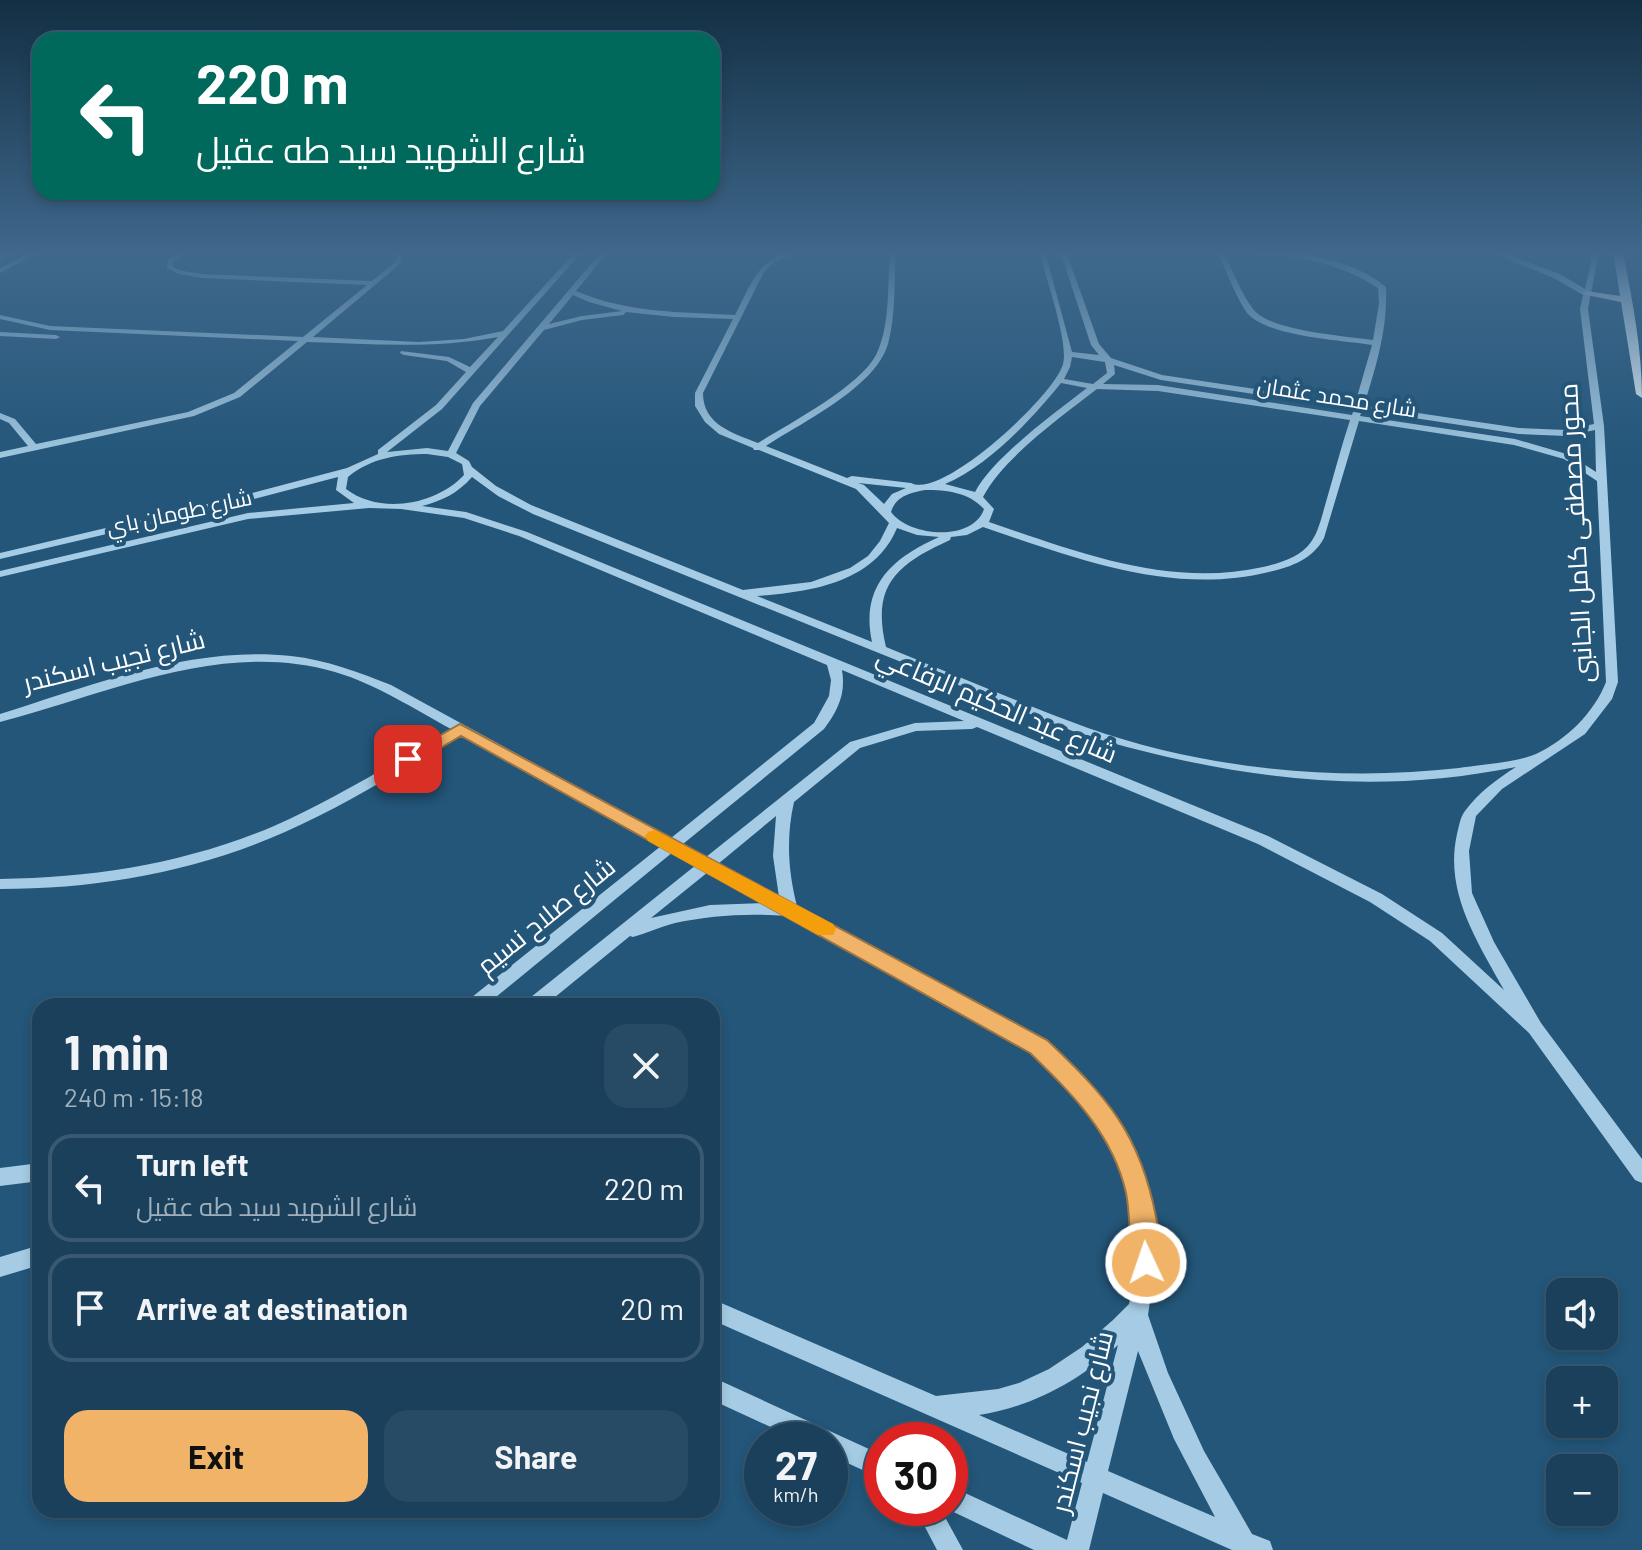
<!DOCTYPE html>
<html lang="en">
<head>
<meta charset="utf-8">
<style>
  :root { --surface:#1a405b; --page:#274b64; --text:#f1f3f6; --muted:#9fafbb; --line:#385971; --accent:#f0b367 }
  body { margin:0; font-family:Barlow,Cairo,sans-serif; background:var(--page); color:var(--text); height:100vh; display:flex; flex-direction:column; font-size:30px; white-space:nowrap }
  * { box-sizing:border-box; margin:0 }
  p { font-size:26px; color:var(--muted) }
  .icon { flex:none; width:44px; height:44px; fill:none; stroke:currentColor; stroke-width:2; stroke-linecap:round; stroke-linejoin:round }
  .map { position:relative; flex:1; overflow:hidden }
  .details { position:absolute; left:32px; top:998px; width:688px; height:520px; display:flex; flex-direction:column; background:var(--surface); border-radius:24px; box-shadow:0 4px 12px #0003,0 0 0 2px var(--line) }
  .details>* { flex:none }
  .banner { position:absolute; left:32px; top:32px; width:688px; height:168px; border-radius:24px; box-shadow:0 4px 12px #0003,0 0 0 2px var(--line); background:#00695c; color:#fff; overflow:hidden }
  .buttons { position:absolute; left:1546px; top:1278px; display:grid; gap:16px }
  .buttons a { display:grid; place-items:center; width:72px; height:72px; border-radius:16px; background:var(--surface); box-shadow:0 4px 12px #0003,0 0 0 2px var(--line); font-size:40px }
  .speed { position:absolute; left:744px; top:1422px; display:flex; gap:16px; font-size:40px; font-weight:700; text-align:center }
  .speed>* { display:grid; place-content:center; width:104px; height:104px; border-radius:50%; background:var(--surface); box-shadow:0 4px 12px #0003,0 0 0 2px var(--line); line-height:1 }
  .speed small { font-size:20px; font-weight:400 }
  .speed .limit { border:12px solid #d22; background:#fff; color:#111 }
  .pin { position:absolute; display:grid; place-items:center; width:68px; height:68px; color:#fff; margin:-34px; border-radius:16px; box-shadow:0 4px 12px #0006 }
  .me { position:absolute; width:88px; margin:-44px; rotate:357deg; stroke-linejoin:round; filter:drop-shadow(0 0 6px #0008) }
  .turn { display:flex; align-items:center; gap:28px; height:168px; padding:0 32px; font-size:36px }
  .turn .icon { width:104px; height:104px; stroke-width:2.5 }
  .turn b { display:block; font-size:56px; line-height:68px }
  .round { display:grid; place-items:center; flex:none; width:84px; height:84px; border-radius:24px; background:var(--page) }
  .head { display:flex; align-items:center; justify-content:space-between; height:136px; padding:0 32px }
  h1 { font-size:48px; font-weight:700; line-height:60px }
  .button { display:flex; gap:16px; margin-top:auto; padding:16px 32px }
  .button a { flex:1; height:92px; border-radius:24px; background:var(--accent); color:#111; font-size:32px; font-weight:700; line-height:92px; text-align:center }
  .button a+a { background:var(--page); color:var(--text) }
  ul { padding:0; list-style:none }
  li { display:flex; align-items:center; gap:24px; height:108px; margin:0 16px 12px; padding:0 16px; border:4px solid var(--line); border-radius:24px }
  li div { flex:1 }
  li b { display:block; font-size:30px }
  li em { font-style:normal }
  .map>svg:first-child { display:block }
</style>
</head>
<body>
<div class="map">
<svg width="1642" height="1550" viewBox="0 0 1642 1550">
  <rect width="100%" height="100%" fill="#235679"/>
  <g fill="none" stroke-linecap="round" stroke-linejoin="round">
    <path fill="#a5cce4" fill-rule="evenodd" d="M11 251H20L0 261V256Z
      M34 251H42L0 273V268Z
      M181 251H189L173 262V267L183 271 202 274 372 281 395 262 397 258 392 251H398L403 258 400 264 313 337 419 342 464 339 503 331 576 251H583L442 409 387 452 427 448 448 451 473 403 602 251H609L576 291C627 313 681 312 735 315 752 282 761 251 803 251L774 262 764 272 703 393C703 425 733 433 758 443 790 423 859 387 876 355 891 325 887 283 890 251H896C894 282 896 314 888 344 875 388 802 422 766 446L847 478 852 476 911 483C942 500 1055 395 1063 364 1069 343 1045 275 1039 251H1045L1072 352 1099 355 1091 345 1060 251H1066L1099 344 1111 358 1162 375 1355 404 1372 345C1341 340 1272 337 1249 315 1240 306 1224 267 1218 253H1133L1130 251C1204 251 1327 237 1386 287 1388 328 1376 367 1364 405L1519 428 1566 430 1594 424 1580 309 1583 295 1554 278 1488 251H1497L1560 274 1585 289 1591 262 1590 251H1596L1597 262 1588 309 1604 426 1618 682 1612 699 1585 734 1502 789 1476 816 1469 851 1472 893 1494 942 1541 1023 1642 1159V1183L1635 1180 1529 1033 1430 941 1370 902 1258 844 977 727 972 729 916 731 860 748 794 802C786 837 788 871 797 906L1044 1041 1089 1085 1108 1109 1124 1135 1140 1169 1149 1198 1155 1229 1156 1261 1148 1315 1168 1373 1204 1451 1236 1506 1252 1534 1270 1541 1273 1550H1232L1103 1493 1089 1550H1034L945 1508H950V1486L1067 1540 1082 1483 712 1320V1299L936 1396 998 1389 1019 1383 1049 1369 1082 1347 1113 1320 1129 1304 1132 1290 1136 1261 1134 1229 1129 1198 1120 1169 1095 1121 1055 1073 1032 1051 787 916C749 913 712 915 675 923 660 927 647 933 633 937L630 936 544 1006H523L526 1001 696 865 673 852 485 1006H464L467 1001 661 846 460 734C403 769 346 805 285 832 195 872 98 889 0 889V879C94 878 187 863 274 826 335 799 393 763 451 729 414 709 376 684 335 672 221 639 108 694 0 722V714C92 685 193 645 291 656 327 660 358 672 391 685L671 838 814 723 829 696 831 680 827 665 519 536 464 518 401 509 369 508 248 519 0 577V571L248 513 354 503 336 490 338 477 239 503 0 559V553L237 497 347 468 378 454V450L436 405 466 372 447 361 404 355 400 353 401 351 449 357 470 367 498 337C434 349 372 344 307 342L240 397 194 416 0 458V452L28 446 9 423 0 419V413L15 419 36 444 188 412 234 393 298 341 50 330 0 319V315L50 326 303 337 367 285 202 278 179 274 167 268 168 260ZM1224 253C1279 254 1332 257 1378 288L1379 303 1373 340C1346 336 1269 331 1253 309 1241 293 1233 271 1224 253ZM573 295 589 302 622 311 582 316 549 324ZM626 312 674 317 733 319 695 393V406L705 422 719 434 753 448 754 450H759L856 489 889 523 880 541 868 556 850 568 811 582 743 590 531 505 496 486 472 467 469 461 456 453 480 406 544 330 582 320 623 315ZM1072 357 1105 362 1107 373 1093 384 1064 379 1070 367ZM1114 365 1161 380 1354 409 1352 415 1158 385 1103 384 1115 374ZM1061 383 1087 388C1053 414 994 457 975 492L945 484C988 466 1032 419 1061 383ZM1097 389 1158 391 1350 420C1341 447 1334 475 1326 502 1322 515 1319 531 1311 542 1301 557 1280 563 1263 567 1169 588 1077 552 989 522L994 509 983 497C1003 458 1062 416 1097 389ZM1362 410 1519 434 1566 436 1595 430 1596 472 1570 455 1515 439 1360 416ZM1359 421 1514 445 1564 459 1597 481 1606 682C1594 713 1566 740 1536 754 1518 762 1479 765 1459 768 1336 782 1205 769 1088 728 1020 703 953 674 886 647 871 585 897 564 950 540L951 537 967 535 983 527C1075 558 1171 596 1269 572 1291 567 1313 559 1324 538ZM427 454 448 457 462 464 464 475C436 505 380 515 346 489L348 477C371 458 398 454 427 454ZM472 477 498 496 533 514 1080 734C1229 777 1362 798 1516 767 1497 779 1478 793 1465 811 1460 817 1459 827 1457 834 1444 892 1477 941 1504 990L1442 933 1382 894 1268 836 527 532 466 512 422 506C442 501 458 493 472 477ZM858 483 906 488 892 494 884 504 864 485ZM925 490C947 490 968 492 984 509 973 542 909 537 891 512 896 496 910 493 925 490ZM897 528 917 535 939 537C892 558 860 586 872 642L757 596C810 592 874 583 897 528ZM842 670 964 721 915 723 850 742 706 857 683 844 824 729C838 710 846 694 842 670ZM776 816 773 856 779 897 718 864ZM708 872 765 903 710 905 651 918ZM1118 1345 1087 1462 979 1415C1031 1407 1080 1381 1118 1345ZM1138 1351 1174 1439 1215 1517 1108 1471Z
      M0 332 56 335 60 337 56 339 0 336Z
      M40 1163V1181L0 1186V1168Z
      M40 1245V1265L0 1277V1257Z
      M712 1377 882 1455V1479L830 1455V1440H799L712 1400Z
      M915 1508H940L963 1550H937Z"/>
    <path fill="#e5f2fc" fill-rule="evenodd" d="M1613 251H1623C1632 300 1642 347 1642 398L1636 394 1621 302 1582 294 1587 291 1620 296Z"/>
  </g>
  <linearGradient id="sky" x2="0" y2="1"><stop stop-color="#132f43"/><stop offset="0.54" stop-color="#3f688c"/><stop offset="1" stop-color="#3f688c" stop-opacity="0"/></linearGradient>
  <rect width="1642" height="468" fill="url(#sky)"/>
  <path fill="#f0b367" stroke="#9c7443" stroke-width="2" d="M460 724 1047 1040C1107 1097 1140 1133 1156 1217 1160 1234 1163 1257 1156 1272L1146 1276 1137 1272C1128 1252 1131 1217 1126 1193 1113 1134 1072 1094 1030 1053L461 736 415 763H402L399 759Z"/>
  <path fill="#f59e0b" d="M655 830 833 924 836 929 833 935H818L648 841 645 836 648 832Z"/>
  <g text-anchor="middle" stroke-width="8" stroke-linejoin="round" paint-order="stroke">
    <g font-size="22" fill="#fff" stroke="#235679">
      <text transform="translate(1337 397) rotate(9)" y="8">شارع محمد عثمان</text>
      <text transform="translate(179 512) rotate(-12)" y="8">شارع طومان باي</text>
    </g>
    <g font-size="26" fill="#fff" stroke="#235679">
      <text transform="translate(1576 533) rotate(-93)" y="9">محور مصطفى كامل الجانبى</text>
      <text transform="translate(114 661) rotate(-14)" y="9">شارع نجيب اسكندر</text>
      <text transform="translate(997 705) rotate(23)" y="9">شارع عبد الحكيم الرفاعي</text>
      <text transform="translate(546 916) rotate(-39)" y="9">شارع صلاح نسيم</text>
      <text transform="translate(1082 1422) rotate(-76)" y="9">شارع نجيب اسكندر</text>
    </g>
  </g>
</svg>
<div class="buttons">
<a><svg class="icon" aria-label="sound" viewBox="0 0 24 24"><path d="M4 9h4l5-4v14l-5-4H4zM17 9q2 3 0 6"/></svg></a>
<a>+</a>
<a>−</a>
</div>
<div class="speed"><div>27<small>km/h</small></div><div class="limit">30</div></div>
<div class="pin" style="left:408px;top:759px;background:#d93025"><svg class="icon" aria-label="arrive" viewBox="0 0 24 24"><path d="M6 21V4h12l-3 4 3 4H6"/></svg></div>
<svg class="me" style="left:1146px;top:1263px" viewBox="-20 -20 40 40"><circle r="17" fill="#f0b367" stroke="#fff" stroke-width="3"/><path d="M0-11L8 9 0 5-8 9z" fill="#fff"/></svg>
<div class="banner">
<div class="turn"><svg class="icon" aria-label="left" viewBox="0 0 24 24"><path d="M17 20v-9H6M10 6l-5 5 5 5"/></svg><div><b>220 m</b>شارع الشهيد سيد طه عقيل</div></div>
</div>
<section class="details">
<div class="head"><div><h1>1 min</h1><p>240 m · 15:18</p></div><a class="round"><svg class="icon" aria-label="close" viewBox="0 0 24 24"><path d="M6 6l12 12M18 6L6 18"/></svg></a></div>
<ul>
<li><svg class="icon" aria-label="left" viewBox="0 0 24 24"><path d="M17 20v-9H6M10 6l-5 5 5 5"/></svg><div><b>Turn left</b><p>شارع الشهيد سيد طه عقيل</p></div><em>220 m</em></li>
<li><svg class="icon" aria-label="arrive" viewBox="0 0 24 24"><path d="M6 21V4h12l-3 4 3 4H6"/></svg><div><b>Arrive at destination</b></div><em>20 m</em></li>
</ul>
<div class="button"><a>Exit</a><a>Share</a></div>
</section>
</div>
</body>
</html>
